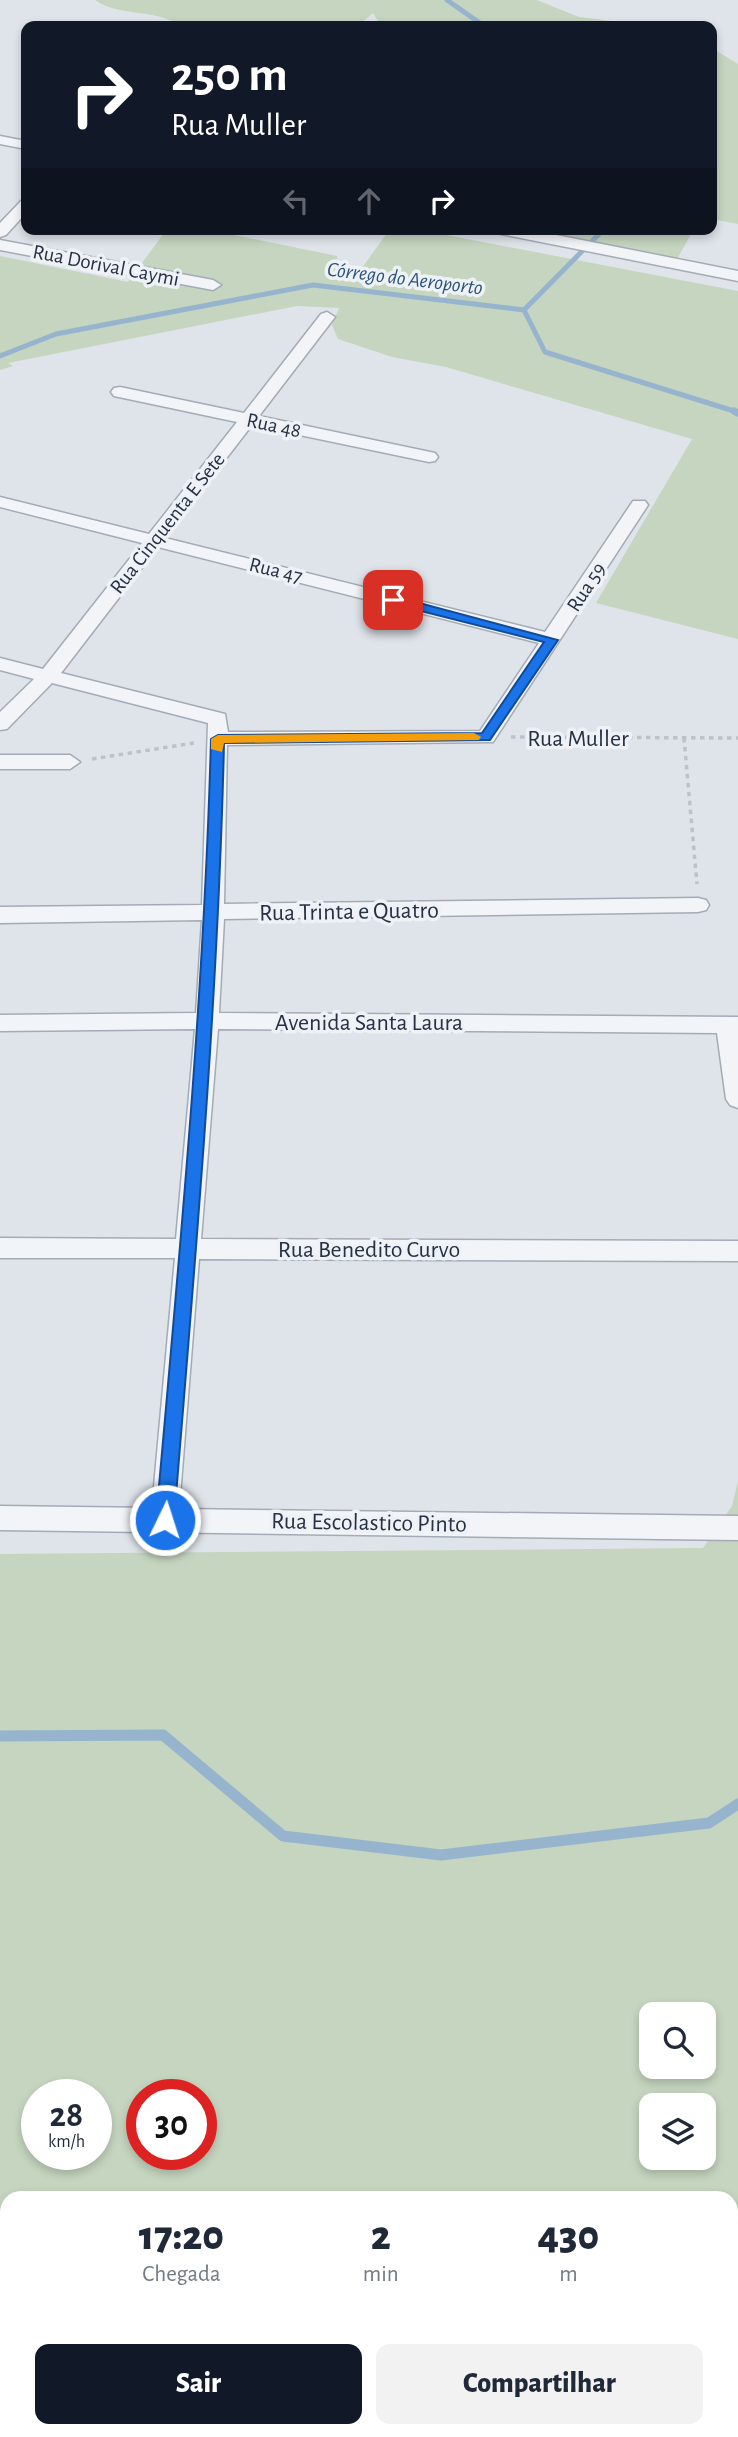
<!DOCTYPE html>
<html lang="pt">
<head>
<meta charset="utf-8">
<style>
  :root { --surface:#fff; --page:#f2f2f3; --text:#1f2937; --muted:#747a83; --accent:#111827 }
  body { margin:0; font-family:"Alegreya Sans",sans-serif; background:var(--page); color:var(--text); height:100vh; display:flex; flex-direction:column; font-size:26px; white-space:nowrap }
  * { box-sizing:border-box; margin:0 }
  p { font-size:23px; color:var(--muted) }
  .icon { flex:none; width:38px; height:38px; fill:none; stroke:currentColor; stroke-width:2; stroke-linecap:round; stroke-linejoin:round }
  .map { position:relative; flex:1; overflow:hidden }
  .side { position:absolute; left:0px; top:2191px; width:738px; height:247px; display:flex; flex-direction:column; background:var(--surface); border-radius:21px 21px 0 0; box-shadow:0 4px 10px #0003 }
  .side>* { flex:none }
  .guide { position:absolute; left:21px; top:21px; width:696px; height:214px; border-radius:14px; box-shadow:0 4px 10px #0003; background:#111827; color:#fff; overflow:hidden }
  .tools { position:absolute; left:639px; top:2002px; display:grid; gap:14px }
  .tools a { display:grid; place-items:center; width:77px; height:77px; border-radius:14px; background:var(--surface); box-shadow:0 4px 10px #0003; font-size:35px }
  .speed { position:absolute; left:21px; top:2079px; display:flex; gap:14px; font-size:35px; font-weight:700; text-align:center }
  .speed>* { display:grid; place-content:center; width:91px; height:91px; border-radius:50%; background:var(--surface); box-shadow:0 4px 10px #0003; line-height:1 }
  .speed small { font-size:18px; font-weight:400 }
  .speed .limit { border:10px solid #d22; background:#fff; color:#111 }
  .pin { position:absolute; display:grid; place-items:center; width:60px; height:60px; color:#fff; margin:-30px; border-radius:14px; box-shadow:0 4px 10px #0006 }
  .me { position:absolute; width:77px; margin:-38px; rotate:4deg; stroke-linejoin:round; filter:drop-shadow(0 0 5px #0008) }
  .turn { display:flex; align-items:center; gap:24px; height:147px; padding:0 35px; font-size:32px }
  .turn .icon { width:91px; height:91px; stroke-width:2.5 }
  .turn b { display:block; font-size:49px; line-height:60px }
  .lanes { display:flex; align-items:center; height:66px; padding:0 35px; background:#0003; justify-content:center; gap:35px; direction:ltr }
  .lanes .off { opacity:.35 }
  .eta { display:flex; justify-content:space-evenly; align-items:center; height:119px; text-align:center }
  .eta b { font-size:42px; font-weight:800; line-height:49px }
  .primary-button { display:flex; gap:14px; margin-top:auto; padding:14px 35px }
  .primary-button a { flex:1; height:80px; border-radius:14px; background:var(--accent); color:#fff; font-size:28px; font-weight:800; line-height:80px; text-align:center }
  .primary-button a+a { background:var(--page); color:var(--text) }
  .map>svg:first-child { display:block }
</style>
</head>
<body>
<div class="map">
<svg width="738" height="2437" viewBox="0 0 738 2437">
  <rect width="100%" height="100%" fill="#dfe4ea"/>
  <path fill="#c5d5bf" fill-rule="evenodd" d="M95 0H537L579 17 652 26H381L373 13 358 26H180C156 8 118 17 95 0Z
    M712 48 738 64V224L712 219Z
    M167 229H205L337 256 339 275 354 279 390 229H415L738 291V639L596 603 692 439 446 367 392 357 338 339 332 325 339 308 297 306 8 363 13 366 0 370V256L128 282Z
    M526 229H694L677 259Z
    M738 1481V2437H226L225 2431H732V2198H7V2314L0 2313V1554L703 1548 732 1506ZM651 2014H704V2067H651ZM37 2095H96V2154H37ZM142 2095H201V2154H142ZM651 2105H704V2158H651Z"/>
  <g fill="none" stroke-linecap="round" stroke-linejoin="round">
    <path stroke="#96b4ce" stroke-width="5" d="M447 0 484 26
      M524 310 604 229
      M0 356 56 334 313 285 524 310 545 352 737 412"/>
    <path stroke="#96b4ce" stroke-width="7" d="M734 411 738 413"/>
    <path stroke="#96b4ce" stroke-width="11" d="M0 1736 163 1735 283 1836 441 1855 709 1823 738 1804"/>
    <defs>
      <path id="street" d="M0 136 26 141V149L0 144Z
        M26 199V213L6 235 0 237V223L21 201Z
        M493 229H526L738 271V281L501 234Z
        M0 240 213 280 221 285 213 290 0 250Z
        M327 312 335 317 259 416 435 453 438 457 435 461 429 462 252 425 165 538 545 632 633 501H645L648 505 493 742 227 745 224 904 698 898 706 900 709 905 706 910 698 912 224 919 219 1013 738 1017V1108L730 1105 726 1099 717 1033 218 1029 201 1239 738 1241V1261L199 1259 179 1509 738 1516V1540L0 1530V1506L152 1508 175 1258H0V1238L176 1239 195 1029 0 1031V1015L196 1013 202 920 0 923V907L202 905 208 723 52 683 7 729 0 730V712L34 679 0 670V658L43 669 142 543 0 507V497L149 534 237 422 114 396 111 392 114 388 120 387 244 413 321 314ZM158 547 539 643 480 731 228 732 225 714 61 673Z
        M0 755H70L80 762 70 769H0Z"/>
    </defs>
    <use href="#street" stroke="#a4abb5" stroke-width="3"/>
    <path stroke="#bdc2c9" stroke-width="3.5" stroke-dasharray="4.5 4.5" stroke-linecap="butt" d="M511 737 738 738
      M684 738 697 884
      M92 759 194 743"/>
    <use href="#street" fill="#f2f4f8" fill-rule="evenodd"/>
  </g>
  <path fill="#1a73e8" stroke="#114b97" stroke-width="2" d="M393 596 558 640 490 740 224 743C218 1003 195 1261 174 1520L165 1528 156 1520C179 1260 204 1000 211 739L218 735 482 733 544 642 389 603V597Z"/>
  <path fill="#f59e0b" d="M474 733 481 737 479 740 224 743 222 752 211 749V739L218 735Z"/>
  <g text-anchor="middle" stroke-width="7" stroke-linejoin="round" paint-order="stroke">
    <g font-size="21" fill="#263243" stroke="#eef2f7">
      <text transform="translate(106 265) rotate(11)" y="7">Rua Dorival Caymi</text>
      <text transform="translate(274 425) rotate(12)" y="7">Rua 48</text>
      <text transform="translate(167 523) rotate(-52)" y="7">Rua Cinquenta E Sete</text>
      <text transform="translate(276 570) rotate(14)" y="7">Rua 47</text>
      <text transform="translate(586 587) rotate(-57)" y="7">Rua 59</text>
    </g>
    <g font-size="21" font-style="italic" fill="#2b537b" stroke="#eef2f7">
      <text transform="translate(405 278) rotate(7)" y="7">Córrego do Aeroporto</text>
    </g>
    <g font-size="24" fill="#263243" stroke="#eef2f7">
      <text x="578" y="746">Rua Muller</text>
      <text transform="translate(349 911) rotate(-1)" y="8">Rua Trinta e Quatro</text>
      <text x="369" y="1030">Avenida Santa Laura</text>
      <text x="369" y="1257">Rua Benedito Curvo</text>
      <text transform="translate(369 1522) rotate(1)" y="8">Rua Escolastico Pinto</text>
    </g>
  </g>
</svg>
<div class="tools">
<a><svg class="icon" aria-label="search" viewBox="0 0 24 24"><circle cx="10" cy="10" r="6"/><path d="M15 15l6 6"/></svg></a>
<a><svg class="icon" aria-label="layers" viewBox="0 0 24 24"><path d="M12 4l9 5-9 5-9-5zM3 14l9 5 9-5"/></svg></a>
</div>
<div class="speed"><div>28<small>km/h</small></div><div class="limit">30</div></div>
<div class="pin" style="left:393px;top:600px;background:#d93025"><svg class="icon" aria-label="arrive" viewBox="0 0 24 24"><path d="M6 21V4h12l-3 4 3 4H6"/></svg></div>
<svg class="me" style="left:165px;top:1520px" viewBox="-20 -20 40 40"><circle r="17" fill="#1a73e8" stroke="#fff" stroke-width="3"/><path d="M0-11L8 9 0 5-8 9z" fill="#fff"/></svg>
<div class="guide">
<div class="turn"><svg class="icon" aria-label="right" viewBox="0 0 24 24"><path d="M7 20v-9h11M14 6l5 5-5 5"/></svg><div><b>250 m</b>Rua Muller</div></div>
<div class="lanes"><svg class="icon off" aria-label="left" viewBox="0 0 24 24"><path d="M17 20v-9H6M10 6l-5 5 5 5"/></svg><svg class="icon off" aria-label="ahead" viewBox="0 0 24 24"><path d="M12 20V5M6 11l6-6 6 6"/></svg><svg class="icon" aria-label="right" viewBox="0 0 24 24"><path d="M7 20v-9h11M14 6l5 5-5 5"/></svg></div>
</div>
<section class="side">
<div class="eta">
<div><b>17:20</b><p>Chegada</p></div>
<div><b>2</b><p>min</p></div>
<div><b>430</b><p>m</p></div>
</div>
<div class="primary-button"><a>Sair</a><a>Compartilhar</a></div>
</section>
</div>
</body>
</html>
